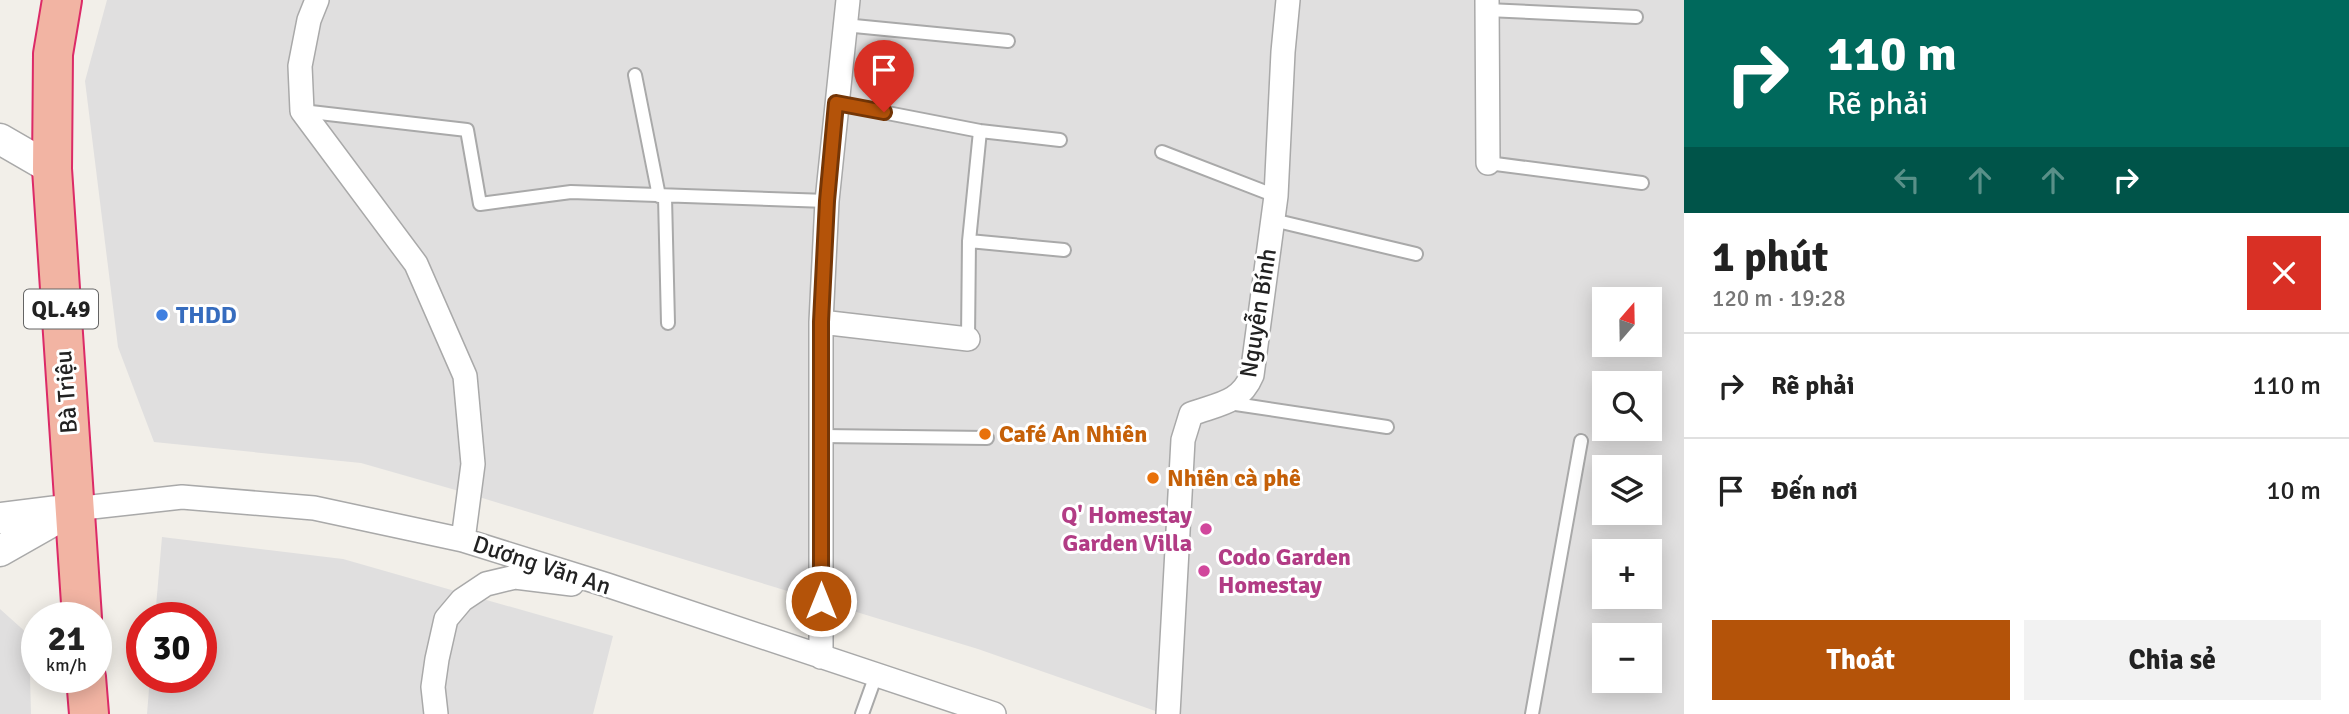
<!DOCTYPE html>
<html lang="vi">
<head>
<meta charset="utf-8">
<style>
  :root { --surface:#fff; --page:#f2f2f2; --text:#222; --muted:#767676; --line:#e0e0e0; --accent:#b45309 }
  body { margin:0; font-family:Signika,sans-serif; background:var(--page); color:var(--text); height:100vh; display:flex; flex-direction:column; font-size:26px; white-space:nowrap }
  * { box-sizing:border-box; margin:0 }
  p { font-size:23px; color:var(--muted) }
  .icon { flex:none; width:38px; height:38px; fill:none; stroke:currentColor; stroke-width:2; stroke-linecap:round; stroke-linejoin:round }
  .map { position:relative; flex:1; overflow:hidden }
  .drawer { display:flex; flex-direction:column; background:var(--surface); width:665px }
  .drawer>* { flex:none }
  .hud { background:#00695c; color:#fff; overflow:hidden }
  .needle { width:46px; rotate:20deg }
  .controls { position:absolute; left:1592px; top:287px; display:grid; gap:14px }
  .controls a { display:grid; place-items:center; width:70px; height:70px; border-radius:0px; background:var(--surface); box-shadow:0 4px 18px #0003; font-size:35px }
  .speed { position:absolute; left:21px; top:602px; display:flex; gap:14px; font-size:35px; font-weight:700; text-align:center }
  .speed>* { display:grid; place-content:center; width:91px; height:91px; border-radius:50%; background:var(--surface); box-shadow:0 4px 18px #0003; line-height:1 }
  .speed small { font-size:18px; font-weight:400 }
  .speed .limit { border:10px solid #d22; background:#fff; color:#111 }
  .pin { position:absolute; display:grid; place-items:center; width:60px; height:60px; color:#fff; margin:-72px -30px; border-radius:50% 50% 50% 0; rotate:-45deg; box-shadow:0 0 7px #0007 }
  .pin .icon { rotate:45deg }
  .me { position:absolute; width:77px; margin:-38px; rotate:0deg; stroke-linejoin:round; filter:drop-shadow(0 0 5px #0008) }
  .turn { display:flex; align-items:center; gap:24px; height:147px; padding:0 28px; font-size:32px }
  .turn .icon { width:91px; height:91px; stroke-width:2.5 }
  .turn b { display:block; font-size:49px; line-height:60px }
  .lanes { display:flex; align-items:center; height:66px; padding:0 28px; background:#0003; justify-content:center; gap:35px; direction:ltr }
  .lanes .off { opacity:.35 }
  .round { display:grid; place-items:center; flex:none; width:74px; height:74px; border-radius:0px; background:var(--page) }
  .overview { display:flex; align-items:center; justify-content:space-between; height:119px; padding:0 28px }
  h1 { font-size:42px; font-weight:700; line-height:52px }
  .button { display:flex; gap:14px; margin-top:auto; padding:14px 28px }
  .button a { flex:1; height:80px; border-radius:0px; background:var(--accent); color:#fff; font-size:28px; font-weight:700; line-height:80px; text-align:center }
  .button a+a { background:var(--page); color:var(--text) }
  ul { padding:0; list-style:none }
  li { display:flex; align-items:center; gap:21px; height:105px; padding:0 28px; border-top:2px solid var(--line) }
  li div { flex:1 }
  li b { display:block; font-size:26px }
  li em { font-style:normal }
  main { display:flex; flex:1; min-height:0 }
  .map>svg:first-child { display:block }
</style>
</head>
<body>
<main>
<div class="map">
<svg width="1684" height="714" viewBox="0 0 1684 714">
  <rect width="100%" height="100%" fill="#f2efe9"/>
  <path fill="#e0dfdf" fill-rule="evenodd" d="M107 0H1684V714H1164L978 649 466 493 361 463 154 442 118 347 85 81ZM1605 299H1650V345H1605ZM1605 383H1650V429H1605ZM1605 467H1650V513H1605ZM1605 551H1650V597H1605ZM1605 635H1650V681H1605Z
    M162 537 343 559 613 636 593 714H147L150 677H201V618H155Z
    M0 609 29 635 31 714H0Z"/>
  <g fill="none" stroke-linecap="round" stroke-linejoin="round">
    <defs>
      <path id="service" d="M1487 10 1636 17
        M844 25 1008 41
        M635 75 659 196
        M836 103 980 131 1060 140
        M302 111 467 130 480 204 571 192 827 201
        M1162 152 1276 196
        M1488 163 1642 183
        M665 197 668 323
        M1273 220 1416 254
        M969 241 1064 250
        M968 339 969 241 980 131
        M1229 403 1387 427
        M822 436 987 438
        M862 714 876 675
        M1532 714 1581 441"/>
      <path id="minor" d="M317 0 309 20 300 66 302 111 416 264 465 376 473 464 463 540
        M1487 0 1488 163
        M821 322 968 339
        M74 509 182 497 314 508 463 540 607 585 994 714
        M821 657V322L827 201 848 0
        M436 714 433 687 437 659 446 619 462 600 486 584 515 577 572 584
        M1168 714 1183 440 1191 414C1217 404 1240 404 1252 375L1276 196 1283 52 1288 0"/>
      <path id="tertiary" d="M0 139 52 169
        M0 518 74 509 0 551"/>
      <path id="trunk" d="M62 0 53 54 52 169 82 618
        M86 677 89 714"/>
    </defs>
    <use href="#service" stroke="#a9a9a9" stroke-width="16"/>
    <use href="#minor" stroke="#a9a9a9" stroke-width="26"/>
    <use href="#tertiary" stroke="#a9a9a9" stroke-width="33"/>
    <use href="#trunk" stroke="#dc2a67" stroke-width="42"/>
    <use href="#service" stroke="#fff" stroke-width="12"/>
    <use href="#minor" stroke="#fff" stroke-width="23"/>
    <use href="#tertiary" stroke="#fff" stroke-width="30"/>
    <use href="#trunk" stroke="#f2b4a3" stroke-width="38"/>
  </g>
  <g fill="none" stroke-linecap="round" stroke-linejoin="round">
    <defs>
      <path id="route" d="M821 601V322L827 201 836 103 884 112"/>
    </defs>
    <use href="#route" stroke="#753606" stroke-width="18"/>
    <use href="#route" stroke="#b45309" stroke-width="12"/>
  </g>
  <circle fill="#3f7fe0" stroke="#fff" stroke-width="2.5" cx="162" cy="315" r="7"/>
  <g fill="#e8710a" stroke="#fff" stroke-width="2.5">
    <circle cx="985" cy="434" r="7"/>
    <circle cx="1153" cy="478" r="7"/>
  </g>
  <g fill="#d1479c" stroke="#fff" stroke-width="2.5">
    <circle cx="1206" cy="529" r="7"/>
    <circle cx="1204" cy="571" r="7"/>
  </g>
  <g text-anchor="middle" stroke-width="6" stroke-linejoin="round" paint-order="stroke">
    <rect fill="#fff" stroke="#646464" stroke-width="2" x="24" y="289.5" width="74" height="39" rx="5"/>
    <g font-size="23" font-weight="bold" fill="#222">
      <text x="61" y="317">QL.49</text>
    </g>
    <g font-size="24" fill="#222" stroke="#fff">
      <text transform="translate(1258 313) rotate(-81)" y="8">Nguyễn Bính</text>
      <text transform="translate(66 392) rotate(-94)" y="8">Bà Triệu</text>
      <text transform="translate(542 565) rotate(18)" y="8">Dương Văn An</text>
    </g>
    <g font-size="24" font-weight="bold" fill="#366cbe" stroke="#fff" text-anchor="start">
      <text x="176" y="323">THDD</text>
    </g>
    <g font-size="24" font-weight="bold" fill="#c56008" stroke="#fff" text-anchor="start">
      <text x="999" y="442">Café An Nhiên</text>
      <text x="1167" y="486">Nhiên cà phê</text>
    </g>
    <g font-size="24" font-weight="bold" fill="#b23c85" stroke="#fff" text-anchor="end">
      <text x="1192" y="523">Q' Homestay<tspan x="1192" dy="28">Garden Villa</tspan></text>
      <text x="1218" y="565" text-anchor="start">Codo Garden<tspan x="1218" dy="28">Homestay</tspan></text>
    </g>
  </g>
</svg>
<div class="controls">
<a><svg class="needle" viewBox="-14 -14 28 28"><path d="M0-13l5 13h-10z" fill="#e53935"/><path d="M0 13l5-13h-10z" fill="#767676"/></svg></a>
<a><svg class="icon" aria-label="search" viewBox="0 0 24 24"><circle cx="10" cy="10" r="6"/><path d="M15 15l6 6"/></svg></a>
<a><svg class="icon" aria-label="layers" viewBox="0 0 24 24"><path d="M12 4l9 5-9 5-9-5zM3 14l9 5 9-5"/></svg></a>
<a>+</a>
<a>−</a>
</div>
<div class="speed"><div>21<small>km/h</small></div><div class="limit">30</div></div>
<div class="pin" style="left:884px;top:112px;background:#d93025"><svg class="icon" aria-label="arrive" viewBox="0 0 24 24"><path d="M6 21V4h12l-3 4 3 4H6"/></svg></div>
<svg class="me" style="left:821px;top:601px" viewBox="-20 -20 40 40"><circle r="17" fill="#b45309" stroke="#fff" stroke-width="3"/><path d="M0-11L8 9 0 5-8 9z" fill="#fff"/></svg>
</div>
<section class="drawer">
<div class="hud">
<div class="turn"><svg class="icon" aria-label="right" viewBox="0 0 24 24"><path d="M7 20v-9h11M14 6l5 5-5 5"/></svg><div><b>110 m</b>Rẽ phải</div></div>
<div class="lanes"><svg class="icon off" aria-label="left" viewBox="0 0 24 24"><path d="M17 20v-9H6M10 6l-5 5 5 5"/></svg><svg class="icon off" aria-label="ahead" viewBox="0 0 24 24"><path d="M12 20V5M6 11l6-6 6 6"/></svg><svg class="icon off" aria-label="ahead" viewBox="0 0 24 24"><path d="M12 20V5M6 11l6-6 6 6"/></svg><svg class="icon" aria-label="right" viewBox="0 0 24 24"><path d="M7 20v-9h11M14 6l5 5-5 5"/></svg></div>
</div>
<div class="overview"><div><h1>1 phút</h1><p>120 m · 19:28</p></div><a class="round" style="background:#d93025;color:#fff"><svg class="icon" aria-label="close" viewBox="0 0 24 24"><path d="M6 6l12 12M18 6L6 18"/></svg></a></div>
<ul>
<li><svg class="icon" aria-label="right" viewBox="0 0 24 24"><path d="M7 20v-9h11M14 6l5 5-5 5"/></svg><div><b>Rẽ phải</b></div><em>110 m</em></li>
<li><svg class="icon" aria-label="arrive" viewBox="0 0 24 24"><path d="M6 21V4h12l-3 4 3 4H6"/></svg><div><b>Đến nơi</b></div><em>10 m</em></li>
</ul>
<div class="button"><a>Thoát</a><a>Chia sẻ</a></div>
</section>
</main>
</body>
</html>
